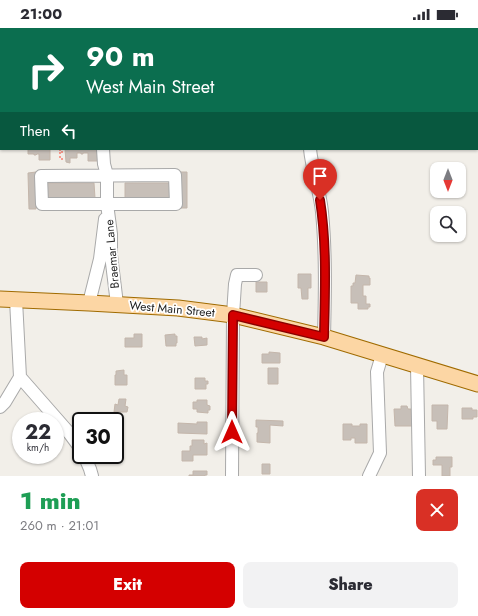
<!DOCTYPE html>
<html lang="en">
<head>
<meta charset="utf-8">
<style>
  :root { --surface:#fff; --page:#f2f2f3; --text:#2b2b33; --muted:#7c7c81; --accent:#d40000 }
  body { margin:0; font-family:Jost,sans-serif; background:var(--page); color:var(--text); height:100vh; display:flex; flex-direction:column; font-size:15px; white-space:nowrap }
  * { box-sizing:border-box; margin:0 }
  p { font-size:13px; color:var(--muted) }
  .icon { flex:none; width:22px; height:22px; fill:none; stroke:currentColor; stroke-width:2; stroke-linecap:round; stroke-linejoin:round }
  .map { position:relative; height:448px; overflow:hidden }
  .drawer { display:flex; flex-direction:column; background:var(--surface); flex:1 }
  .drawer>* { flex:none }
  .hud { position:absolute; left:0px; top:0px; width:478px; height:122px; box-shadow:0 1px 3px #0004; background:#0b6e4f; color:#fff; overflow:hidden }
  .needle { width:26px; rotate:180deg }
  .buttons { position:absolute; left:430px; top:134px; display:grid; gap:8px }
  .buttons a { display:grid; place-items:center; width:36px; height:36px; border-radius:8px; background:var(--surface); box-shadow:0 1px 3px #0004; font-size:20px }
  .speed { position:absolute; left:12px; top:384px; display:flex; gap:8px; font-size:20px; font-weight:700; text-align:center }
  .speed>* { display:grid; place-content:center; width:52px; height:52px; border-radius:50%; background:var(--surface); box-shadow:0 1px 3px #0004; line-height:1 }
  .speed small { font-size:10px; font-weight:400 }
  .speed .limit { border:2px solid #111; border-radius:6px; background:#fff; color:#111 }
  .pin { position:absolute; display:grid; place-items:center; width:34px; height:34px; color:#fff; margin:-41px -17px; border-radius:50% 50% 50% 0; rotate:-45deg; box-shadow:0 0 4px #0007 }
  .pin .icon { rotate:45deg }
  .me { position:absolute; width:44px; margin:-22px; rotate:0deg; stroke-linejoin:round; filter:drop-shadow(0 0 3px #0008) }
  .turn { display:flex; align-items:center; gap:14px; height:84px; padding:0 20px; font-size:18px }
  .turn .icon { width:52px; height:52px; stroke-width:2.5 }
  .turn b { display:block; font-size:28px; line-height:34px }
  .then { display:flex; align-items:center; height:38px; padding:0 20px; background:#0003; gap:8px; font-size:15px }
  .round { display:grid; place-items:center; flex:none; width:42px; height:42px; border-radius:8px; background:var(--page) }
  .head { display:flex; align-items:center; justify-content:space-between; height:68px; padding:0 20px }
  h1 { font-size:24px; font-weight:800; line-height:30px; color:#1e9e55 }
  .primary-button { display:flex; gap:8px; margin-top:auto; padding:8px 20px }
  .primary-button a { flex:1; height:46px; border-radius:8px; background:var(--accent); color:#fff; font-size:16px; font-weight:800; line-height:46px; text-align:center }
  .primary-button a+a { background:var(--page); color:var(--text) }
  .status { display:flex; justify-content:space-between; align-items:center; height:28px; padding:0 20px; background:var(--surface); direction:ltr }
  .status svg { height:11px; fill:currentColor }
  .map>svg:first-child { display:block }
</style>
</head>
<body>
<div class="status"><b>21:00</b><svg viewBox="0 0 49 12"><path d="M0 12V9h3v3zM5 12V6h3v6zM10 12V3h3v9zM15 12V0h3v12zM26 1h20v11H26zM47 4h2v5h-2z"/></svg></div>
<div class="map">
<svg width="478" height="448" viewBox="0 0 478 448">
  <rect width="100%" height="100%" fill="#f2efe9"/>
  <path fill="#e0dfdf" d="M385 0H478V105H477V1H385Z"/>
  <path fill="#c7bfb8" stroke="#c4b6ab" d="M28 121H50V132H39V126H37L36 127H34V126H28Z
    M65 121H99V133H88V125H83V126H81V125H77V130H70V135L66 134Z
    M36 144V181H29L28 145Z
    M179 144H187V180H179Z
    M46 155H94L95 170H46Z
    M125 155H170V170H125Z
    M298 246H311V260H308V271H302L301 260H298Z
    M356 247 369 248V250H370V257H363V268H366V276H370V279H368V281H358V275H351V258H353V255H355Z
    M256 254H267V264H256Z
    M134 306H142V319H125V310H134Z
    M175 306V308H177V315H176V318H166L165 307Z
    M194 309H202V311L207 310V317L195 318Z
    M269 324 280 325V335H262V326H269Z
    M268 340H278V356H268Z
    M124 342V347H127V357H115V347H116V343Z
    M195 350H205V353H208V356H206V361H195Z
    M119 371H126L125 378 128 379 127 384H114L115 376 118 377Z
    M197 372H207V377L210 378V382H208V385L197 384V381H193V374H197Z
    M432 377H448L447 401H437V393H432Z
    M401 378H407L408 381H411L412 398H395L394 381H401Z
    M462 380H472V382H477V389H473V391H462Z
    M256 392 283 393V398L270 397V415L257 414V405H258V399H256Z
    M197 394H207V406L178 405V395L197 396Z
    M343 396H352V398H360V396H367V415H355V410H351V412H343Z
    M192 412H204V416L207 415V427H193V433H182V423H190V418H192Z
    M436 429H452V439H450V448H442V437H433V432H436Z
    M262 436H270V446H262Z
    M193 443H207V447H205V448H189V447H193Z"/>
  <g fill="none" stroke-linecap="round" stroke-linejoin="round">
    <defs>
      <path id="minor" d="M305 0V1
        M436 0V1
        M106 1V0
        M477 60H478
        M103 121 104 136 107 147V176L111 206V227L117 276
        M310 121C312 142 320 163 322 184 326 226 325 267 324 309
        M175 147 176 176H42L41 148Z
        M16 272 20 349 70 406 81 421
        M89 275 100 231 105 191
        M417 338 419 448
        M0 379 5 374 20 349
        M84 427 90 441 92 448
        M232 448 233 287 235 256 237 247H256
        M369 448 380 425 377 344 382 327"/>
      <path id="major" d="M0 271 89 275 178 280 233 287 324 309 478 356"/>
    </defs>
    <use href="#minor" stroke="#a9a9a9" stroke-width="14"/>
    <use href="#major" stroke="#a06b00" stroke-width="17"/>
    <path stroke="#fa8072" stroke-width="1.5" stroke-dasharray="2 2" stroke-linecap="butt" d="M60 121V124H65
      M60 124V131H65"/>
    <use href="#minor" stroke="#fff" stroke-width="12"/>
    <use href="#major" stroke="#fcd6a4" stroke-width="15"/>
  </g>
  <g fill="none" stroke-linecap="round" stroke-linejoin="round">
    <defs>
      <path id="route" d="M232 404 233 287 324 309C325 264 327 217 320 172"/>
    </defs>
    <use href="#route" stroke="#8a0000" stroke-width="10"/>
    <use href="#route" stroke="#d40000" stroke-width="7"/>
  </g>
  <g text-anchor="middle" stroke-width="3.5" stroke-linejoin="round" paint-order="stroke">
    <g font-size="12" fill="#222" stroke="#fff">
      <text transform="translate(112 226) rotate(-95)" y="4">Braemar Lane</text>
      <text transform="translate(172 281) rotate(5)" y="4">West Main Street</text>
    </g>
  </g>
</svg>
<div class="buttons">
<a><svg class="needle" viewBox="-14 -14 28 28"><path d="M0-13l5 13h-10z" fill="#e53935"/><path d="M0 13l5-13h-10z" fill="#7c7c81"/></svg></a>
<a><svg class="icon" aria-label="search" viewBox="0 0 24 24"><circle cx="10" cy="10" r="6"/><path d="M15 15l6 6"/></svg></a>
</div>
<div class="speed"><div>22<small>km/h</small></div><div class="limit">30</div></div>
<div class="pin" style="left:320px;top:172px;background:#d93025"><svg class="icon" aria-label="arrive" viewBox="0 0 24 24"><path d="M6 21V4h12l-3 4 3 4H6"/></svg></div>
<svg class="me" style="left:232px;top:404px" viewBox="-20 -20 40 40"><path d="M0-17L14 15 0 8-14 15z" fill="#d40000" stroke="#fff" stroke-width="4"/></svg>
<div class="hud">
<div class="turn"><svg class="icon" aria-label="right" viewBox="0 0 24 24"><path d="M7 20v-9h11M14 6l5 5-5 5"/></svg><div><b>90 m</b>West Main Street</div></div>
<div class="then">Then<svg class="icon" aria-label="left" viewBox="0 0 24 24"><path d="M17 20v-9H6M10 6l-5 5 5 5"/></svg></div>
</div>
</div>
<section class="drawer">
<div class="head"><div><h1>1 min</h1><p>260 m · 21:01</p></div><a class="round" style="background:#d93025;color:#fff"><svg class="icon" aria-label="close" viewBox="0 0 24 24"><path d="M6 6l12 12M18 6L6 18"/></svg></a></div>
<div class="primary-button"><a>Exit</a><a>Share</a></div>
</section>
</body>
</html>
